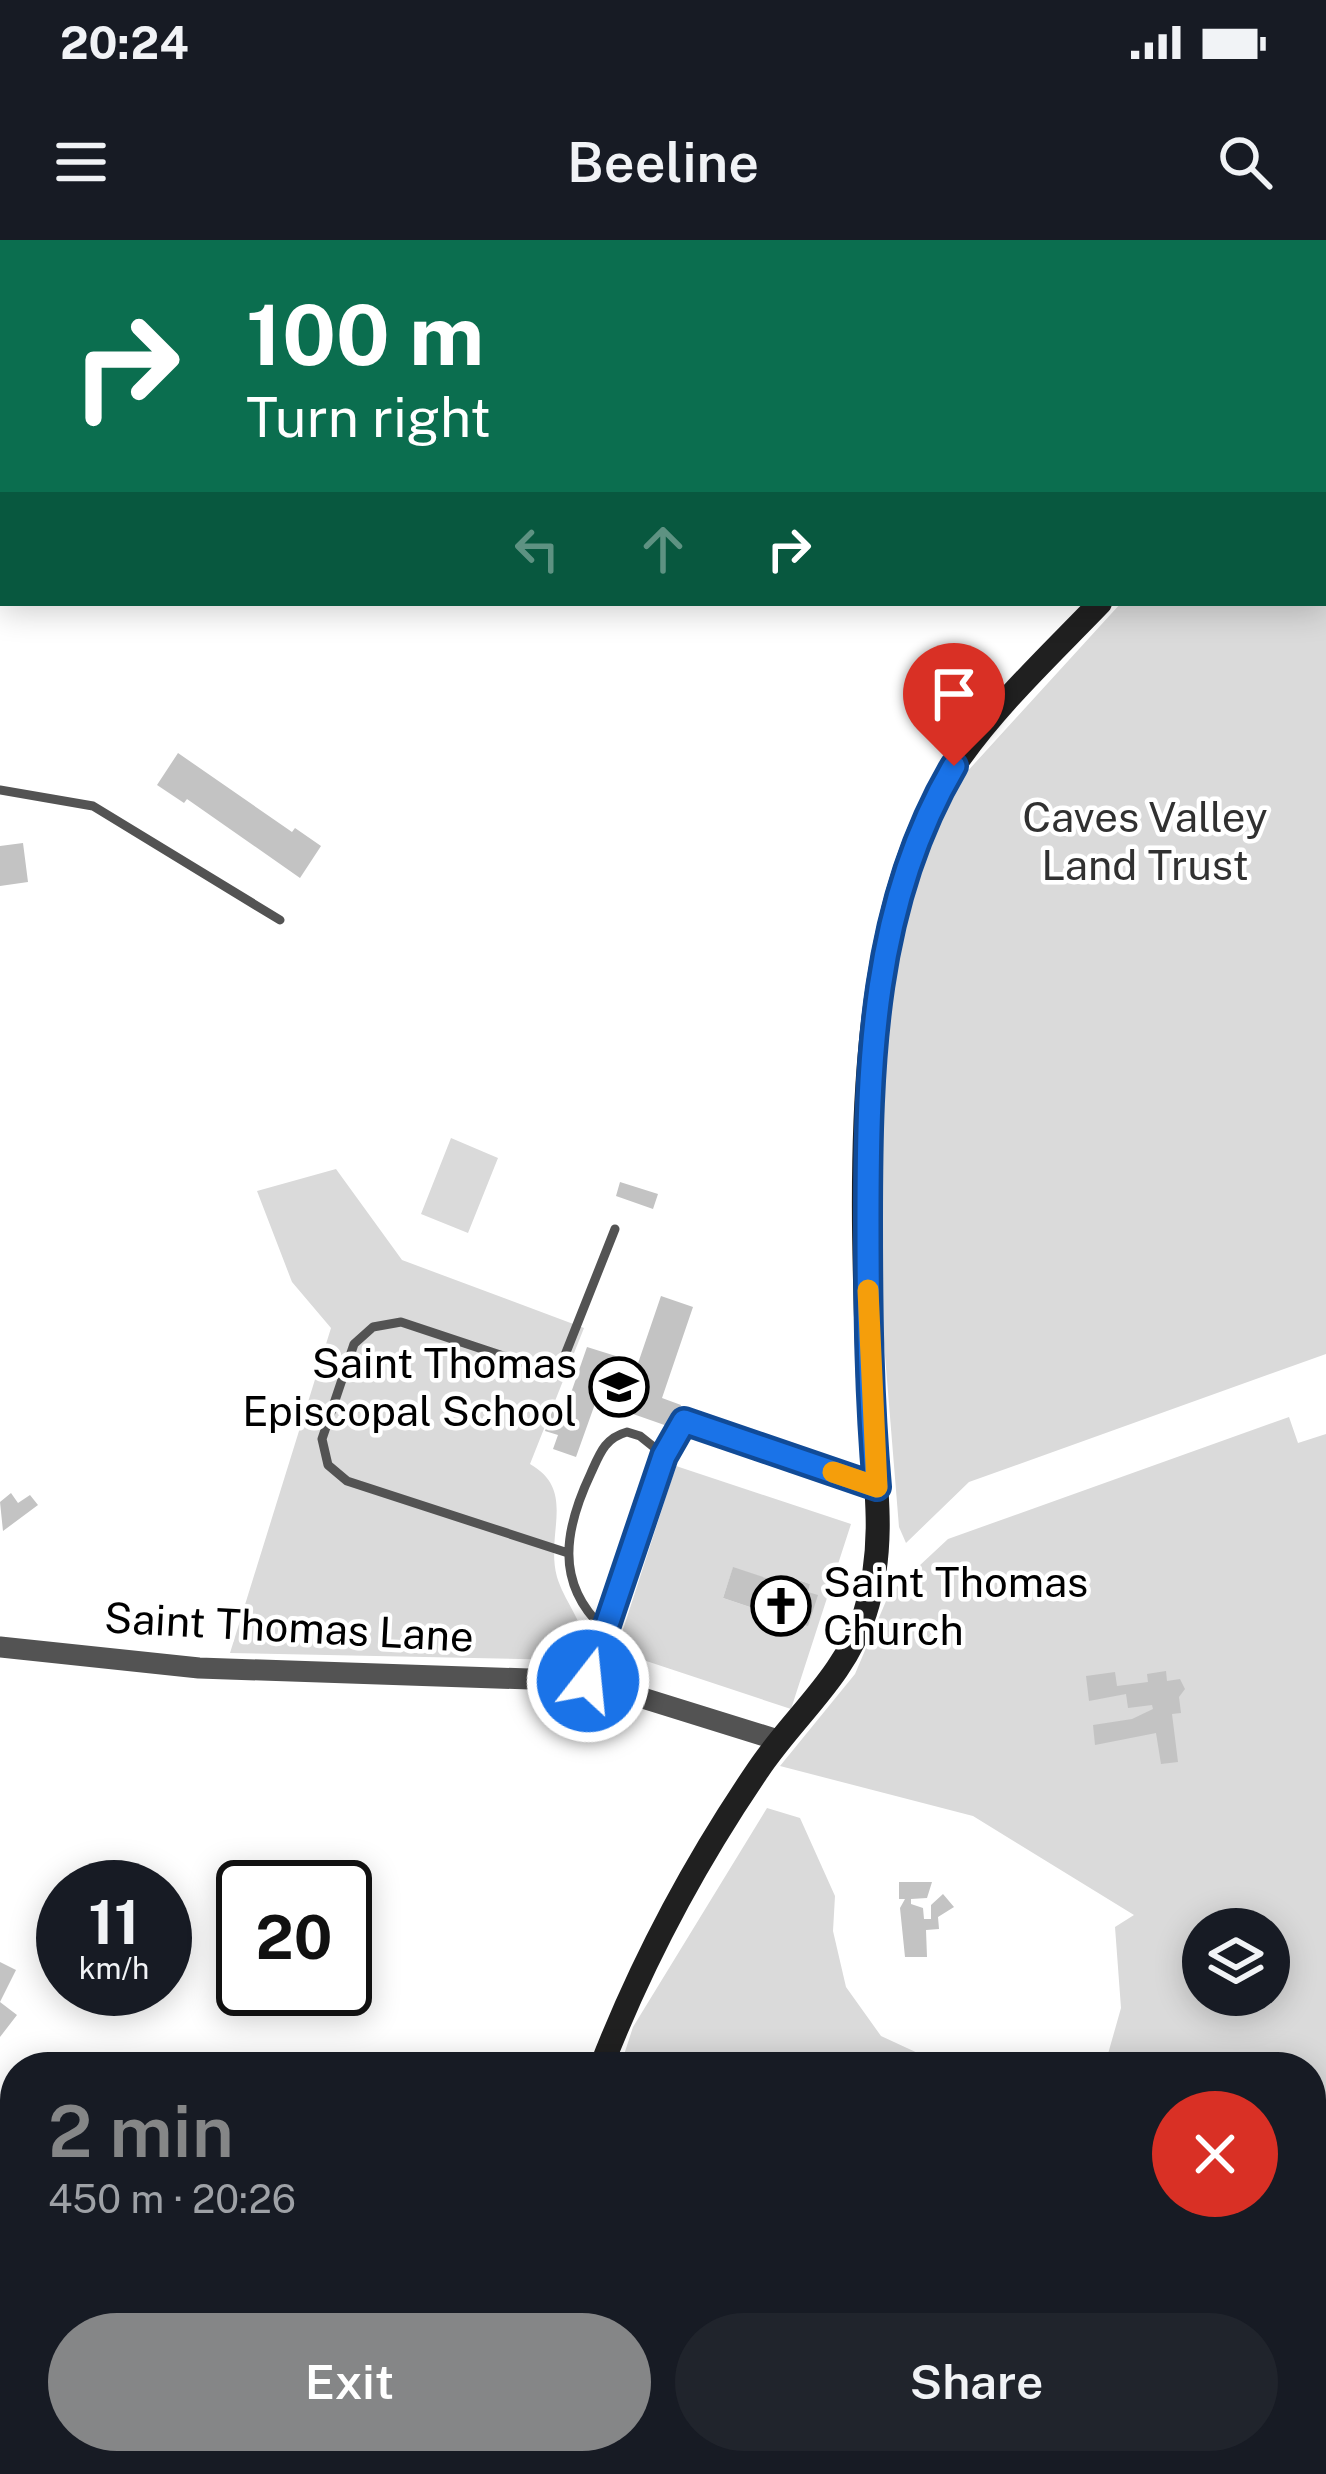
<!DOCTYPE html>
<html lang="en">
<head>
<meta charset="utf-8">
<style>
  :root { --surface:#171b24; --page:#20242c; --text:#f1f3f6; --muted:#9ea1a6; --accent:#858687 }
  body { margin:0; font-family:"Public Sans",sans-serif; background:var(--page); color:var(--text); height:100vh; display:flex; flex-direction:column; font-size:45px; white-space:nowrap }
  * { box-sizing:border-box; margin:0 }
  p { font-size:39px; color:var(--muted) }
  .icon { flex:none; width:66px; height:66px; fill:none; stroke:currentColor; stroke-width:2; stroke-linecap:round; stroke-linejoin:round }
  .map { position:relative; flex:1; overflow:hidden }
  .panel { position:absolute; left:0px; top:1812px; width:1326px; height:423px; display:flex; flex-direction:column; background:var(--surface); border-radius:48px 48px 0 0; box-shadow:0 6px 30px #0003 }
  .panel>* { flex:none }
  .guide { position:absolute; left:0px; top:0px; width:1326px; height:366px; box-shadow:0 6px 30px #0003; background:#0b6e4f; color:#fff; overflow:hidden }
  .fabs { position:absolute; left:1182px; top:1668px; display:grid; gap:24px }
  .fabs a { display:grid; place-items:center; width:108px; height:108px; border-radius:50%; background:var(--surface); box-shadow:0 6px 30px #0003; font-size:60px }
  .speed { position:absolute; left:36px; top:1620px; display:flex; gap:24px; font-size:60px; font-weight:700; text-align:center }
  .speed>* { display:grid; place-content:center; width:156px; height:156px; border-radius:50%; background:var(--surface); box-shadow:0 6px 30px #0003; line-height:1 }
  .speed small { font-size:30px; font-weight:400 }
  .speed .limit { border:6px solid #111; border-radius:18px; background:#fff; color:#111 }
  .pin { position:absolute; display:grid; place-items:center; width:102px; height:102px; color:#fff; margin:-123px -51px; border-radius:50% 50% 50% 0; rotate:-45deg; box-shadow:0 0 12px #0007 }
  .pin .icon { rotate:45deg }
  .me { position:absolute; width:132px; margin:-66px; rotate:16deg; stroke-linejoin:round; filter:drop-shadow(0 0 9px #0008) }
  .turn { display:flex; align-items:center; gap:42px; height:252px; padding:0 48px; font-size:54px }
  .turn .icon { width:156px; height:156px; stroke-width:2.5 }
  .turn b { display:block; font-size:84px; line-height:102px }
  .lanes { display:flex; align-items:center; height:114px; padding:0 48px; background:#0003; justify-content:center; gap:60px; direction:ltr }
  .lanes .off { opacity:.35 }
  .round { display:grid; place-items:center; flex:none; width:126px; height:126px; border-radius:63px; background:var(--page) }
  .overview { display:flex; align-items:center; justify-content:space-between; height:204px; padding:0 48px }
  h1 { font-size:72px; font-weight:600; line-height:90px; color:var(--accent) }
  .cta { display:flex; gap:24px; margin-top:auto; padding:24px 48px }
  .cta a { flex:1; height:138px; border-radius:72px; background:var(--accent); color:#fff; font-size:48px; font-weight:600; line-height:138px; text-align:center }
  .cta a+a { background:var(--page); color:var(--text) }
  .status { display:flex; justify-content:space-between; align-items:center; height:84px; padding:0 60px; background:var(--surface); direction:ltr }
  .status svg { height:33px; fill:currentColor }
  header { display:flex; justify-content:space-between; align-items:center; height:156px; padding:0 48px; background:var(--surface); font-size:54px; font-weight:600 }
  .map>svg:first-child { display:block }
</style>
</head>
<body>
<div class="status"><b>20:24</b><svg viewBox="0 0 49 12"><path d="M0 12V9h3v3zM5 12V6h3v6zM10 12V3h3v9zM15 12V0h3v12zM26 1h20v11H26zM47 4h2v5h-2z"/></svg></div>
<header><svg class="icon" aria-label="menu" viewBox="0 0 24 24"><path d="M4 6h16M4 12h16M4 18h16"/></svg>Beeline<svg class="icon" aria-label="search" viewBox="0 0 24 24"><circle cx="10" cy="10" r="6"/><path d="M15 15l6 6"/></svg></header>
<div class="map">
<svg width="1326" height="2234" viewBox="0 0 1326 2234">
  <rect width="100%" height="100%" fill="#fff"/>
  <path fill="#dadada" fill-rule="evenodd" d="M1326 139V1114L969 1242 906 1303 899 1287 884 1103 876 869 898 714 929 602 954 546 1121 363H1323Z
    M451 898 498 918 468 993 421 974Z
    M336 929 402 1020 584 1088 530 1224C577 1251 545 1293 557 1337 564 1360 580 1377 584 1400L567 1420 230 1413 331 1088 292 1042 257 951Z
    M1289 1177 1298 1203 1326 1194V2234H1003L1002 2220H1311V1827H1095L1106 1821 1121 1768 1115 1687 1134 1675 973 1576 780 1526 855 1434 889 1354 948 1299ZM1203 1689H1269V1755H1203Z
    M676 1226 851 1284 791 1469 616 1411ZM733 1328 784 1344 788 1336 810 1344 795 1390 772 1383 774 1375 723 1358Z
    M767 1568 800 1578 835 1656 833 1691 846 1747 881 1796 948 1827H620L633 1787Z"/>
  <path fill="#c3c3c3" d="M178 513 292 592 295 588 321 606 300 638 187 559 184 563 157 545Z
    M23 603 28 642 0 646V606Z
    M620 942 658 954 653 969 616 956Z
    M661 1056 693 1067 662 1158 681 1165 673 1188 596 1161 576 1217 553 1209 558 1195 545 1191 553 1169 564 1173 587 1107 619 1117 615 1129 634 1135Z
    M11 1253 18 1263 30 1255 38 1265 3 1291 0 1262Z
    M733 1327 784 1344 787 1336 810 1344 808 1352 818 1355 808 1386 797 1383 795 1391 771 1383 774 1375 723 1358Z
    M1166 1431 1167 1441 1180 1439 1185 1449 1179 1457 1181 1473 1172 1474 1178 1522 1161 1524 1156 1493 1095 1505 1093 1485 1132 1479 1153 1469 1152 1465 1128 1468 1126 1454 1089 1461 1086 1436 1115 1432 1117 1446 1148 1442 1147 1434Z
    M899 1642H932L927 1658 911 1659V1664L923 1668 924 1679H931V1665L943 1654 954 1667 938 1677 939 1689 926 1690 927 1717H905L900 1668 905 1659H899Z
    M0 1722 16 1730 0 1762 17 1775 0 1797Z
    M936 2220 939 2234H912L908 2223Z"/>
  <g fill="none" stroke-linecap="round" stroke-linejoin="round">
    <path stroke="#757575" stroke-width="3" stroke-dasharray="3 6" stroke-linecap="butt" d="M1180 0 1183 3
      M1164 3 1166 0"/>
    <path stroke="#535353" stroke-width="9" d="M51 0 53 3
      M508 0 513 3
      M1007 3 1008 0
      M0 14 3 18
      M0 550 93 566 280 680
      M665 1216 684 1181 873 1246
      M565 1312 347 1241 328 1225 322 1199 354 1104 373 1087 401 1082 542 1129 561 1125 615 989
      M588 1441 665 1216 640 1196 627 1192C605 1198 600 1213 591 1233 565 1288 554 1342 603 1388"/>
    <path stroke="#535353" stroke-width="21" d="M0 1407 199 1428 588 1441 781 1501"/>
    <path stroke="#202020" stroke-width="24" d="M1323 121 1326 118
      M601 1827C641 1724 696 1621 758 1530 794 1476 845 1437 865 1373 890 1295 871 1219 868 1139 862 955 848 683 954 526 995 466 1050 415 1100 363
      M436 2234 444 2220"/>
  </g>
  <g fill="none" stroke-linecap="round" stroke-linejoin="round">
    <defs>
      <path id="route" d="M588 1441 664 1216 684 1181 877 1247C869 1158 868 1070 868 981 868 823 872 665 954 526"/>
    </defs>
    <use href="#route" stroke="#114b97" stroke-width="30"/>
    <use href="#route" stroke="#1a73e8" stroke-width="21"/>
    <path stroke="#f59e0b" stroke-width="21" d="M833 1232 877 1247 868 1050"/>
  </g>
  <defs>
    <symbol id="school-ring" viewBox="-11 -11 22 22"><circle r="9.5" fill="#fff" stroke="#000" stroke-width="1.5"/><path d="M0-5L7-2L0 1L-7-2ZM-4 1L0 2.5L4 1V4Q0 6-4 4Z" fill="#000"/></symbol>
    <symbol id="church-ring" viewBox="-11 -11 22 22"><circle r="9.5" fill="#fff" stroke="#000" stroke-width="1.5"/><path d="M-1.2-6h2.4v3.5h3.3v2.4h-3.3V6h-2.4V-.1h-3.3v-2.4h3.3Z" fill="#000"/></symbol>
  </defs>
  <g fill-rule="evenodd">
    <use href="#school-ring" x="586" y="1114" width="66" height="66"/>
    <use href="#church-ring" x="748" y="1333" width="66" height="66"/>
  </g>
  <g text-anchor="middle" stroke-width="9" stroke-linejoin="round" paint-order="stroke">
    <g font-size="42" fill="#313131" stroke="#fff">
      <text x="1145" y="592">Caves Valley<tspan x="1145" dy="48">Land Trust</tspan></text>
    </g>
    <g font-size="42" fill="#000" stroke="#fff" text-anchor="end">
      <text x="577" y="1138">Saint Thomas<tspan x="577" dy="48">Episcopal School</tspan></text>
      <text x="823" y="1357" text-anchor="start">Saint Thomas<tspan x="823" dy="48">Church</tspan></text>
    </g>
    <g font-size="42" fill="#000" stroke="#fff">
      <text transform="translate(289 1387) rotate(3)" y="15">Saint Thomas Lane</text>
    </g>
  </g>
</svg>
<div class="fabs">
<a><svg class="icon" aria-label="layers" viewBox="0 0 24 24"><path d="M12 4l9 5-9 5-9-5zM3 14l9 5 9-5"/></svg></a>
</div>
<div class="speed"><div>11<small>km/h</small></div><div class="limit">20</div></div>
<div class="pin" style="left:954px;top:526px;background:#d93025"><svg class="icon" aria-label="arrive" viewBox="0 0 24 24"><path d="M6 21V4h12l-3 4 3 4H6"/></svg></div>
<svg class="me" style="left:588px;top:1441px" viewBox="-20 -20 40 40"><circle r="17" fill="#1a73e8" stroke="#fff" stroke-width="3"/><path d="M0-11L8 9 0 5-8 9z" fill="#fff"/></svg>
<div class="guide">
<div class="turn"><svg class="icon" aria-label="right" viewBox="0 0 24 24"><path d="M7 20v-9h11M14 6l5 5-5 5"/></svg><div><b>100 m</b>Turn right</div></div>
<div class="lanes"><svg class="icon off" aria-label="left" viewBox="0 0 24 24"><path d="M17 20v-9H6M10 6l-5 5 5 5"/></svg><svg class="icon off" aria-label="ahead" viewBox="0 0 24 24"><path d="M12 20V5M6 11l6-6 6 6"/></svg><svg class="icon" aria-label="right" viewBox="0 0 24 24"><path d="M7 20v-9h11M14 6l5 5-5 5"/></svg></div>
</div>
<section class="panel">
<div class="overview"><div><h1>2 min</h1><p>450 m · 20:26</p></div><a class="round" style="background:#d93025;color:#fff"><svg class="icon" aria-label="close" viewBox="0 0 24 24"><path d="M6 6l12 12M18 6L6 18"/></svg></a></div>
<div class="cta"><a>Exit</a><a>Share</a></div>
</section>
</div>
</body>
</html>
